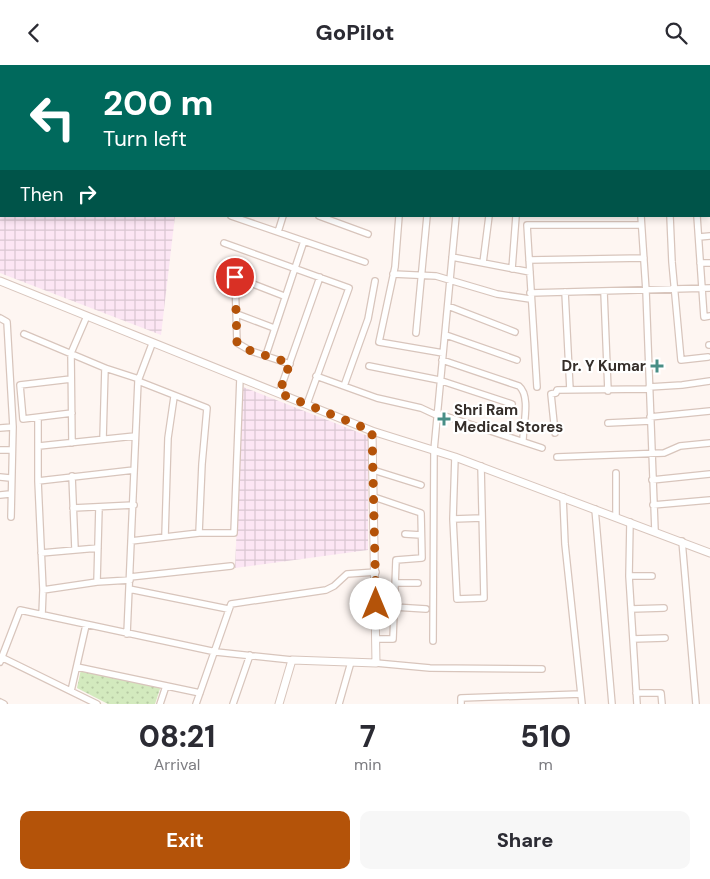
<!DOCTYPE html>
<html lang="en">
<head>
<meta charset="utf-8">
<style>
  :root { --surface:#fff; --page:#f7f7f7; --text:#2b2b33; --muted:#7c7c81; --accent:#b45309 }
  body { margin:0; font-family:"DM Sans",sans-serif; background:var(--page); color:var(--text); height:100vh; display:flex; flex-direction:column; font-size:19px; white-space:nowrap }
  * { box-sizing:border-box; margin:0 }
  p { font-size:16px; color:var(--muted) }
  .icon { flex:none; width:28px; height:28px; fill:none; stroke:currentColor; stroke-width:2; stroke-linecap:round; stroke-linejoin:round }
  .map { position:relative; height:639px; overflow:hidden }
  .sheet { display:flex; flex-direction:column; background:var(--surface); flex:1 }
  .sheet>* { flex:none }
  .banner { position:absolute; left:0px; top:0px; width:710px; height:152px; box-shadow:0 2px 8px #0003; background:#00695c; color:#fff; overflow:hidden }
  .pin { position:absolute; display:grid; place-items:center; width:42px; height:42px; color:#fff; margin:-21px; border:2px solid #fff; border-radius:50%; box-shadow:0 1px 5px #0007 }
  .me { position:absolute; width:55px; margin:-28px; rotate:0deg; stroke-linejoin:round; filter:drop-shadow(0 0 4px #0008) }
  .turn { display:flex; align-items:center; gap:18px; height:105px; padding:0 20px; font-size:22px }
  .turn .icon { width:65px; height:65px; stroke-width:2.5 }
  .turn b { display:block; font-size:35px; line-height:42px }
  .then { display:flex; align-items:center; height:48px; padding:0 20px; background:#0003; gap:10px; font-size:19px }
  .eta { display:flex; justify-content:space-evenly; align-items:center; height:85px; text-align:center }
  .eta b { font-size:30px; font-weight:800; line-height:35px }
  .action { display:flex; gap:10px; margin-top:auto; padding:10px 20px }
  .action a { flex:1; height:58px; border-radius:10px; background:var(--accent); color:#fff; font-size:20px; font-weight:800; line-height:58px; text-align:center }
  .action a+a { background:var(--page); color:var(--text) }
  header { display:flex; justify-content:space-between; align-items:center; height:65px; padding:0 20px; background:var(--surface); font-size:22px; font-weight:800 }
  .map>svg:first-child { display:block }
</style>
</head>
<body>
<header><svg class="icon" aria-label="back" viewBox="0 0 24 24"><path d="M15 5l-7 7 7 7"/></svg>GoPilot<svg class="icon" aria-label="search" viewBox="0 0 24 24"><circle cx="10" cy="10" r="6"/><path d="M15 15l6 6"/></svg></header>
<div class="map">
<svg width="710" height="639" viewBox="0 0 710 639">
  <defs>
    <pattern id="industrial-grid" width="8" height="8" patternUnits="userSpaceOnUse" patternTransform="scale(1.25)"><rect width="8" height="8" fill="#fce6f4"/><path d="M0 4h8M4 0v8" fill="none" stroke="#d9c6d1"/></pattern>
    <pattern id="park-dots" width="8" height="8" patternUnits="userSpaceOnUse" patternTransform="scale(1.25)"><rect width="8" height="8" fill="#d3eabe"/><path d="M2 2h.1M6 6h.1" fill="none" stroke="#b6c9a3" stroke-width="1.8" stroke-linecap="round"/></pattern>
  </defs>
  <rect width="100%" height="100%" fill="#fef6f2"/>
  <path fill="url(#industrial-grid)" d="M0 88 1 151H175L161 270 0 208Z
    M243 322 368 371V485L235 503Z"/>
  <path fill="url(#park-dots)" d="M81 604 161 621 155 639H108L77 623Z"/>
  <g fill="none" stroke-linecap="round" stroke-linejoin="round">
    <defs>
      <path id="minor" d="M20 0 21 1
        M55 0 56 1
        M84 0V1
        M115 0V1
        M184 0V1
        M215 0 216 1
        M251 0V1
        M281 0 282 1
        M303 0 304 1
        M320 0V1
        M343 0V1
        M371 0V1
        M402 0V1
        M433 0V1
        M494 0V1
        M517 0V1
        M545 0V1
        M573 0V1
        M607 0V1
        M664 0V1
        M456 1 464 0
        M705 1V0
        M709 33H710
        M709 61H710
        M709 89H710
        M709 116H710
        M709 145H710
        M231 151 365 197
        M319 151 368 169
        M399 151 395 202 379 277 443 288
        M641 151 646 226 655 466
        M670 151 672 197 681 295 708 292
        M697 151 704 252 710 251
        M278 167 283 151
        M699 172 710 171
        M224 178 349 223 307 339
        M452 192 530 207
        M529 195 644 193
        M483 198 489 151
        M700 198H710
        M512 204 516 151
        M393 209 436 211 497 229 530 234
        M565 227 570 325
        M604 227 608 326
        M530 228 710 223
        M284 231 235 212 237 278 251 286 290 299
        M448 241 515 267
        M237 249 274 263
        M0 253 7 257 13 362 11 452
        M416 268 427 151
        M24 269 105 303 139 314
        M446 270 517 295
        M709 280H710
        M266 290 304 176
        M442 295 519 321C531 331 523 360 523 376
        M369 301 439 315 512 339
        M316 311 377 333 421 343 436 350
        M71 314 20 320 23 354 72 348
        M138 316 207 343 202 399 199 468
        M344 321 368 254 375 216
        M537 322 527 160H641
        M649 322 682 320 710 316
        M279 328 320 212
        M436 348 542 383
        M650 352 710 346
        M38 354V416L43 525 42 550
        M608 358 650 356
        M0 363 13 362
        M555 368 551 329 556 328 557 325 649 324
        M103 374 105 303
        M72 378 71 288 87 251
        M39 381 135 371
        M0 385H12
        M455 392 453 454 457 534 484 533 481 401
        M557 392 664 388 680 381 710 378
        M373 405 421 420
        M616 408V452
        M72 411 75 484
        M0 412 10 413
        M652 415 710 409
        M38 416 134 405
        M0 430 10 429
        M374 432 421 448 422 493 396 495 393 574H376
        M563 432 565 479 582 639
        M653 440 710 435
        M73 443 134 440
        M595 444 612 639
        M453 454 482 453
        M630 457 629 511 637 639
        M405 469 421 470
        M165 471 168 373 174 332
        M131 476 199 468H234L240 313
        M682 476 696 639
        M41 488 98 483
        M629 511H652
        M130 512 231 501
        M97 517 99 442
        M396 518H418
        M129 524 228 544
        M43 525 97 517 130 515
        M394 542 426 544
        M631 544 664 543
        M127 569 138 316 152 279
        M633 574 665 573
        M433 576 434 385 456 151
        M1 592 97 639
        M0 597 20 545 216 587 292 595
        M376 598 430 603 542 604
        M77 602 200 628
        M71 626 86 560
        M636 628H661L662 639
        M0 637 4 639
        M160 639 166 621
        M196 639 231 539 326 525 334 521 347 509 376 507
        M233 639 250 590
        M339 639 351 597
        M461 639V633L581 629"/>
      <path id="tertiary" d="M0 216 372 366 455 392 710 488
        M279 639 292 595 376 598 372 366"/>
    </defs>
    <use href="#minor" stroke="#d8c5bc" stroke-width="8"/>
    <use href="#tertiary" stroke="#d8c5bc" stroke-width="9"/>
    <use href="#minor" stroke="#fff" stroke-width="5.5"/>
    <use href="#tertiary" stroke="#fff" stroke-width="7"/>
  </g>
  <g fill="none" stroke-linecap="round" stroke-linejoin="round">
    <path stroke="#b45309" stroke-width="9" stroke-dasharray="0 16.2" d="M235 212 237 278 251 286 290 298 279 328 372 366 376 539"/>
  </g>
  <g fill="#488e86" stroke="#fff" stroke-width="2">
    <path d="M654.5 293.5h5v5h5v5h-5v5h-5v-5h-5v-5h5z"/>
    <path d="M441.5 346.5h5v5h5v5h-5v5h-5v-5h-5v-5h5z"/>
  </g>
  <g text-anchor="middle" stroke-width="4.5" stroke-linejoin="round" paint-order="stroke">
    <g font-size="15" font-weight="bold" fill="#352e2a" stroke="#fff" text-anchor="end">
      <text x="646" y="306">Dr. Y Kumar</text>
      <text x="454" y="350" text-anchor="start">Shri Ram<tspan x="454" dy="17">Medical Stores</tspan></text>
    </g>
  </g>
</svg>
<div class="pin" style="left:235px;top:212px;background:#d93025"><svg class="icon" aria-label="arrive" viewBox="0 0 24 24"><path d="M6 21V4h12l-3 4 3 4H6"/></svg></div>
<svg class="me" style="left:376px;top:539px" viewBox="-20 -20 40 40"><circle r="19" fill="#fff"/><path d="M0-13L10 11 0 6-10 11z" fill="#b45309"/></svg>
<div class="banner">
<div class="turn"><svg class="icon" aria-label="left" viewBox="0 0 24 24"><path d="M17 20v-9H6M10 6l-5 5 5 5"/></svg><div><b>200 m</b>Turn left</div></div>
<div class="then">Then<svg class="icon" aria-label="right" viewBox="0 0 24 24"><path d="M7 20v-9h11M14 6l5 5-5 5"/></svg></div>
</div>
</div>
<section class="sheet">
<div class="eta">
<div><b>08:21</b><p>Arrival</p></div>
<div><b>7</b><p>min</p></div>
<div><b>510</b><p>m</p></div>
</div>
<div class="action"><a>Exit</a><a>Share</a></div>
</section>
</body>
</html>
